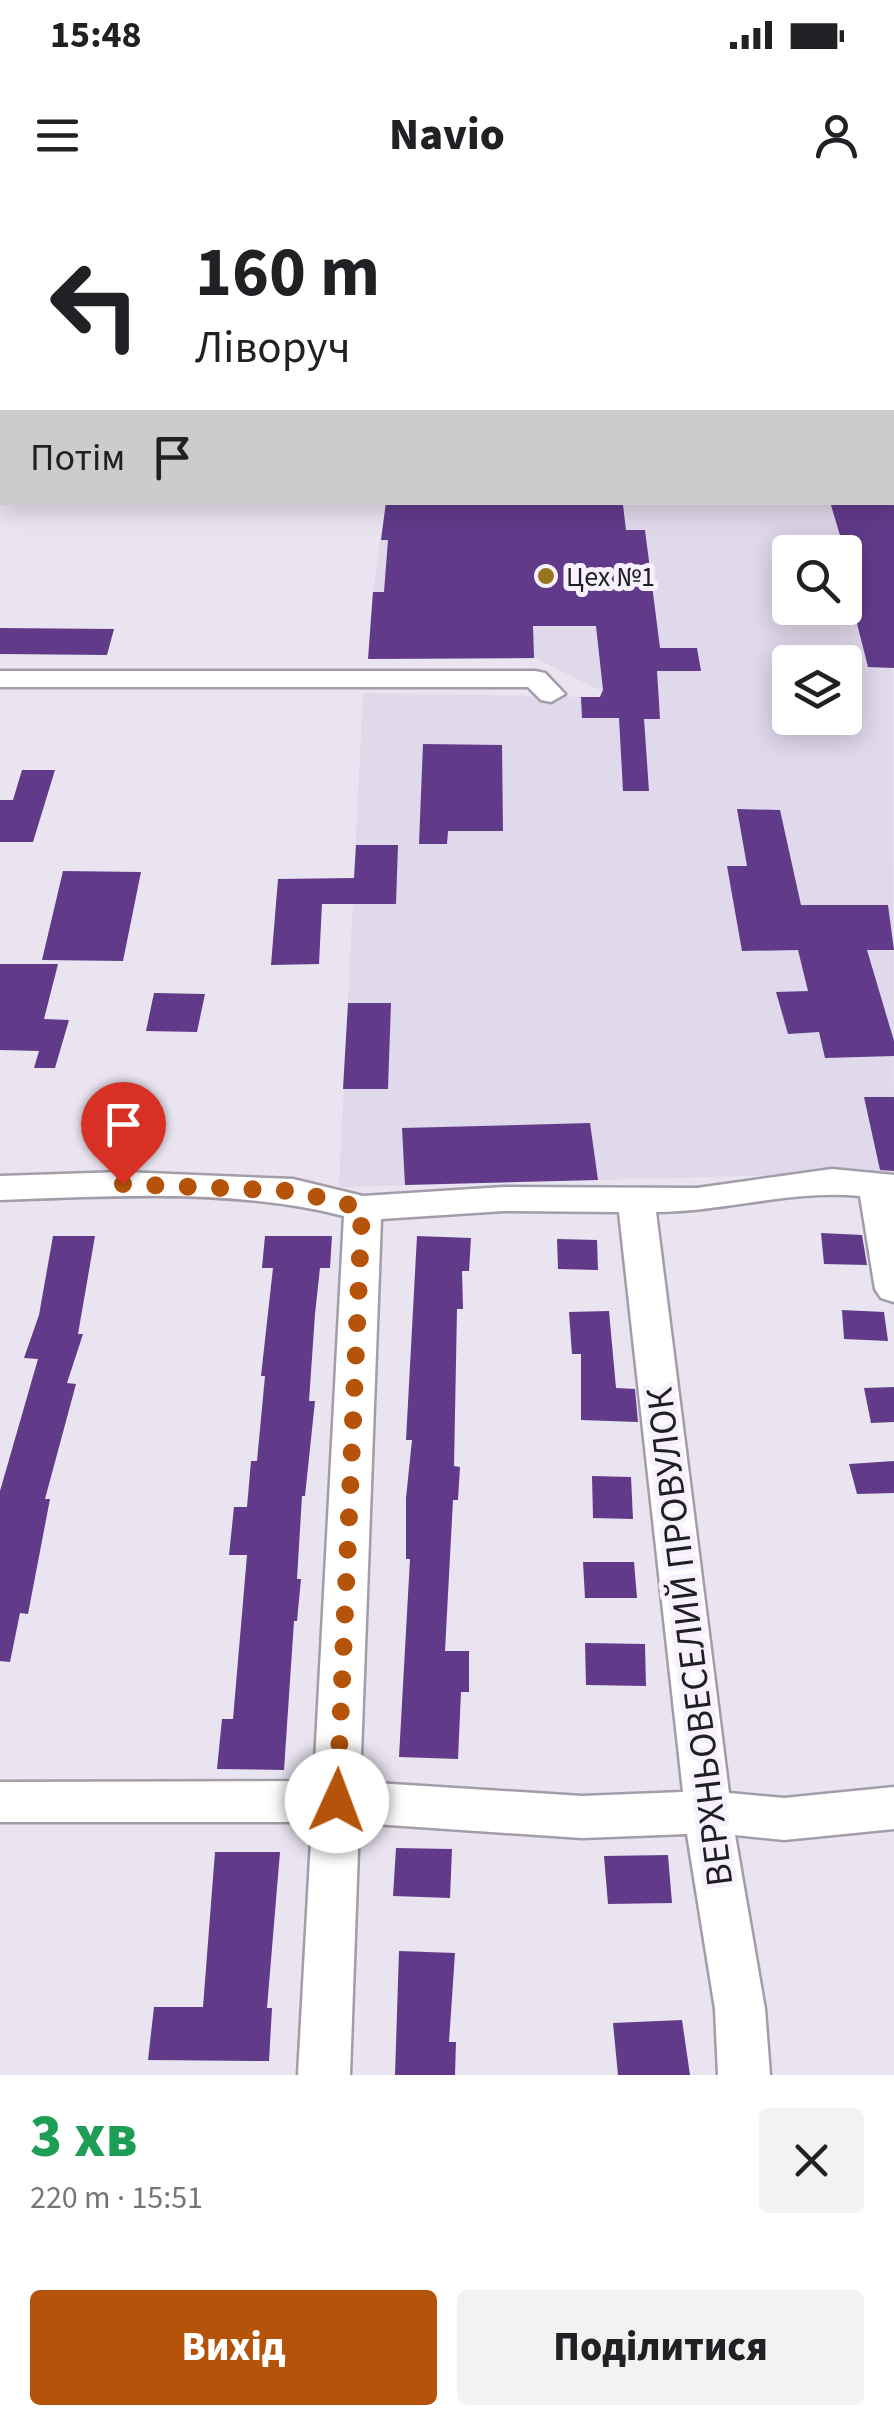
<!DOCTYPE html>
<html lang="uk">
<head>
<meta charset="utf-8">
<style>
  :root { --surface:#fff; --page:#f2f2f2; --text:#202124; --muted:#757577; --accent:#b45309 }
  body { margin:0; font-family:"Source Sans 3",sans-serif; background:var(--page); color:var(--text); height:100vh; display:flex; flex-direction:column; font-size:38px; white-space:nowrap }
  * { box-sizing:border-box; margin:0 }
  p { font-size:32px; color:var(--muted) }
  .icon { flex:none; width:55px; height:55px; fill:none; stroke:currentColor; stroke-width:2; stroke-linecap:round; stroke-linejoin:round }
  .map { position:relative; height:1875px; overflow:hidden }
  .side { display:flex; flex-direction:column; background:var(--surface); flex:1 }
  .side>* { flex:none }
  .guide { position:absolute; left:0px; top:0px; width:895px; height:305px; box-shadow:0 5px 25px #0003; background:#fff; color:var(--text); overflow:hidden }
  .buttons { position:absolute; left:772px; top:335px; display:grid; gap:20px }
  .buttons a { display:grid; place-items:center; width:90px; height:90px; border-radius:10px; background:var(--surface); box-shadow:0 5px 25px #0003; font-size:50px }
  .pin { position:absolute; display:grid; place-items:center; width:85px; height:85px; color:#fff; margin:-102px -42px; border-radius:50% 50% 50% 0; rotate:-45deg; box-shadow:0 0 10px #0007 }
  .pin .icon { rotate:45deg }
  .me { position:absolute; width:110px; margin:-55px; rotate:2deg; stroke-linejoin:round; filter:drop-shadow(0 0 8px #0008) }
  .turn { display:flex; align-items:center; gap:35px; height:210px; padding:0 30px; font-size:45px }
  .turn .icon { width:130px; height:130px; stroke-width:2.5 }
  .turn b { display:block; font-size:70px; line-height:85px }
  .then { display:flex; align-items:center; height:95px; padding:0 30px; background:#0003; gap:20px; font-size:38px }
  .round { display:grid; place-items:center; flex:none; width:105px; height:105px; border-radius:10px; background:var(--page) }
  .headline { display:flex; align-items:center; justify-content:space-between; height:170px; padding:0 30px }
  h1 { font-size:60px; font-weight:800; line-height:75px; color:#1e9e55 }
  .primary-button { display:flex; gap:20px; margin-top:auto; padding:20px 30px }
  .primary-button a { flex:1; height:115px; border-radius:10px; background:var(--accent); color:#fff; font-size:40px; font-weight:800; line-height:115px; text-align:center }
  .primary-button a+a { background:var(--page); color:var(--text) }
  .status { display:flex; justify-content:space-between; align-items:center; height:70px; padding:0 50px; background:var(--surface); direction:ltr }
  .status svg { height:28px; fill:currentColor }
  header { display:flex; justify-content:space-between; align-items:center; height:130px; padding:0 30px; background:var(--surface); font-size:45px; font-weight:800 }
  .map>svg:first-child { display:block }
</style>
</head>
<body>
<div class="status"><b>15:48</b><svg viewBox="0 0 49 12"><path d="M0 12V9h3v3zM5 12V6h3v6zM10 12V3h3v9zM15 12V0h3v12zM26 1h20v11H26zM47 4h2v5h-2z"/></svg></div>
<header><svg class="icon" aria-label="menu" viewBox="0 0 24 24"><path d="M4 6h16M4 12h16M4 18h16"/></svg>Navio<svg class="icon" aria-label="person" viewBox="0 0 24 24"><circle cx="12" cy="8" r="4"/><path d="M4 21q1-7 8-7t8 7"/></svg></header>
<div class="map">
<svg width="894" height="1875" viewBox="0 0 894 1875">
  <rect width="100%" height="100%" fill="#e9e4f0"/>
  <path fill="#e0d8eb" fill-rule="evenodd" d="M892 262 894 972 339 987 363 493 600 497V490L534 458 368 459 373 391 386 303 892 302ZM790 352H845V408H790ZM790 462H845V518H790Z"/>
  <path fill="#613b8a" d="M386 302 623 305 626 330H645L660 448H697L701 471H657L660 519H644L649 591H623L619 518H582L581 497H600L603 490 596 426H533L534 458 368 459 373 392H384L388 340H381Z
    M830 302H894V468L868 467 845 376V352Z
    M0 428 114 429 107 455 0 454Z
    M423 544 502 545 503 631H448L447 644H419Z
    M22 570H55L33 642H0V600H13Z
    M737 609 780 610 801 705H888L894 750H867L894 841V856L825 858 819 832 788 834 776 792 808 791 798 750 742 751 727 666H747Z
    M356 645H398L396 704H322L319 764 271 765 278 679 354 678Z
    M63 671 141 672 123 761 42 760Z
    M0 764H58L44 819 69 820 55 868H34L39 851 0 850Z
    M154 793 205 794 197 832 146 831Z
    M348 803H391L388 889H343Z
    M864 897H894V971L880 970Z
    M590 923 598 980 405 985 402 928Z
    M821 1033 862 1035 867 1065 824 1064Z
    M53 1036H95L78 1134H83L67 1183 76 1184 45 1299H50L28 1414 20 1413 10 1462 0 1461V1291L38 1159 24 1158 39 1115Z
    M265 1036H332L330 1068H320L315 1114 309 1201H315L305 1296H302L297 1379H301L297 1421H294L284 1570 217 1569 222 1519H233L247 1355H229L234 1307H247L251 1261H257L265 1176H261L273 1068H262Z
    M417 1036 471 1038 469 1071H462L463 1109H457L454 1266 460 1267 458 1300H453L445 1451H469V1492H461L458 1559 399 1557 410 1359H406V1298L412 1240H406Z
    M557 1039 597 1040 598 1070 558 1069Z
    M842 1110 884 1112 888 1141 844 1139Z
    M609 1111 616 1188 635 1189 638 1222 581 1220V1154H572L569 1112Z
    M894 1187V1222L871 1223 864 1188Z
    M894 1261V1293L857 1294 849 1264Z
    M592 1276 631 1277 633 1319 593 1318Z
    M583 1362H634L637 1398H585Z
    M585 1443 645 1444 646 1486 586 1485Z
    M396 1648 452 1649 450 1698 393 1696Z
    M215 1652H280L267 1808H272L269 1861 148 1860 154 1807H203Z
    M668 1655 672 1703 608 1704 604 1656Z
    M399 1751 455 1753 449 1842H456L455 1875H395Z
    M682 1820 690 1875H618L613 1823Z"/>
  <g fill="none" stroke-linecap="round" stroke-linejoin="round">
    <defs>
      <path id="minor" d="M310 0H407L408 2H312Z
        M0 87H2V99H0Z
        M0 212H2V226H0Z
        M892 247H894V261H892Z
        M0 283H2V297H0Z
        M0 471H535L545 473 565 494 551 502 541 500 528 487H0Z
        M832 969 894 975V1102L881 1098 875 1089 860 996C793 989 724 1012 656 1012L729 1593 784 1598 894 1587V1629L784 1640 735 1635 765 1809 770 1875H718L715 1809 687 1634 582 1638 359 1623 350 1875H298L312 1622H0V1582L314 1581 344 1016C233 988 114 996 0 1000V976L123 972 293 979 363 996 504 987 697 988ZM504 1011 619 1012 683 1592 582 1596 360 1582 381 1019Z"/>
    </defs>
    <use href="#minor" stroke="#a29da8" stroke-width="5"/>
    <use href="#minor" fill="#fff" fill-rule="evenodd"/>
  </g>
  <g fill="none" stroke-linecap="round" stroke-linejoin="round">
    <path stroke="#b45309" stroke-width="18" stroke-dasharray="0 32.4" d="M123 984 294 991 362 1008 337 1601"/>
  </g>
  <circle fill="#98761f" stroke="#f6f1fd" stroke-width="4" cx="546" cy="376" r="10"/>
  <g text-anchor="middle" stroke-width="10" stroke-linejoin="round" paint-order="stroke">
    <g font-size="28" fill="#1f1e22" stroke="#f6f1fd" text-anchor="start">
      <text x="566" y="386">Цех №1</text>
    </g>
    <g font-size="38" fill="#1f1e22" stroke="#f6f1fd">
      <text transform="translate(689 1437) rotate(-97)" y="13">ВЕРХНЬОВЕСЕЛИЙ ПРОВУЛОК</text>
    </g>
  </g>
</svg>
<div class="buttons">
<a><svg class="icon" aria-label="search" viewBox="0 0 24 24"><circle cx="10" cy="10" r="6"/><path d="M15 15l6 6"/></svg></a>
<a><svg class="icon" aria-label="layers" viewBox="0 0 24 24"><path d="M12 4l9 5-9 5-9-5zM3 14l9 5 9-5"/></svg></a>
</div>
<div class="pin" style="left:123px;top:984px;background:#d93025"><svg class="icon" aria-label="arrive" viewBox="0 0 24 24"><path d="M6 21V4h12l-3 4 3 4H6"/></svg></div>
<svg class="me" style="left:337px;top:1601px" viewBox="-20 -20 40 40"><circle r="19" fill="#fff"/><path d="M0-13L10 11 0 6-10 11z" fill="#b45309"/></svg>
<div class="guide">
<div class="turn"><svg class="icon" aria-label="left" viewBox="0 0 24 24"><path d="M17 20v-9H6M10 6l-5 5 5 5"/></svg><div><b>160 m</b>Ліворуч</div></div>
<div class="then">Потім<svg class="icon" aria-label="arrive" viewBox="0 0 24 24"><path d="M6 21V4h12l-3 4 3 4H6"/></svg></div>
</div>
</div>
<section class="side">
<div class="headline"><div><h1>3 хв</h1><p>220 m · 15:51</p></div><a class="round"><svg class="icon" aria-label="close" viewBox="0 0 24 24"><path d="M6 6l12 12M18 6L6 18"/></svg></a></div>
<div class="primary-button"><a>Вихід</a><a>Поділитися</a></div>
</section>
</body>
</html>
